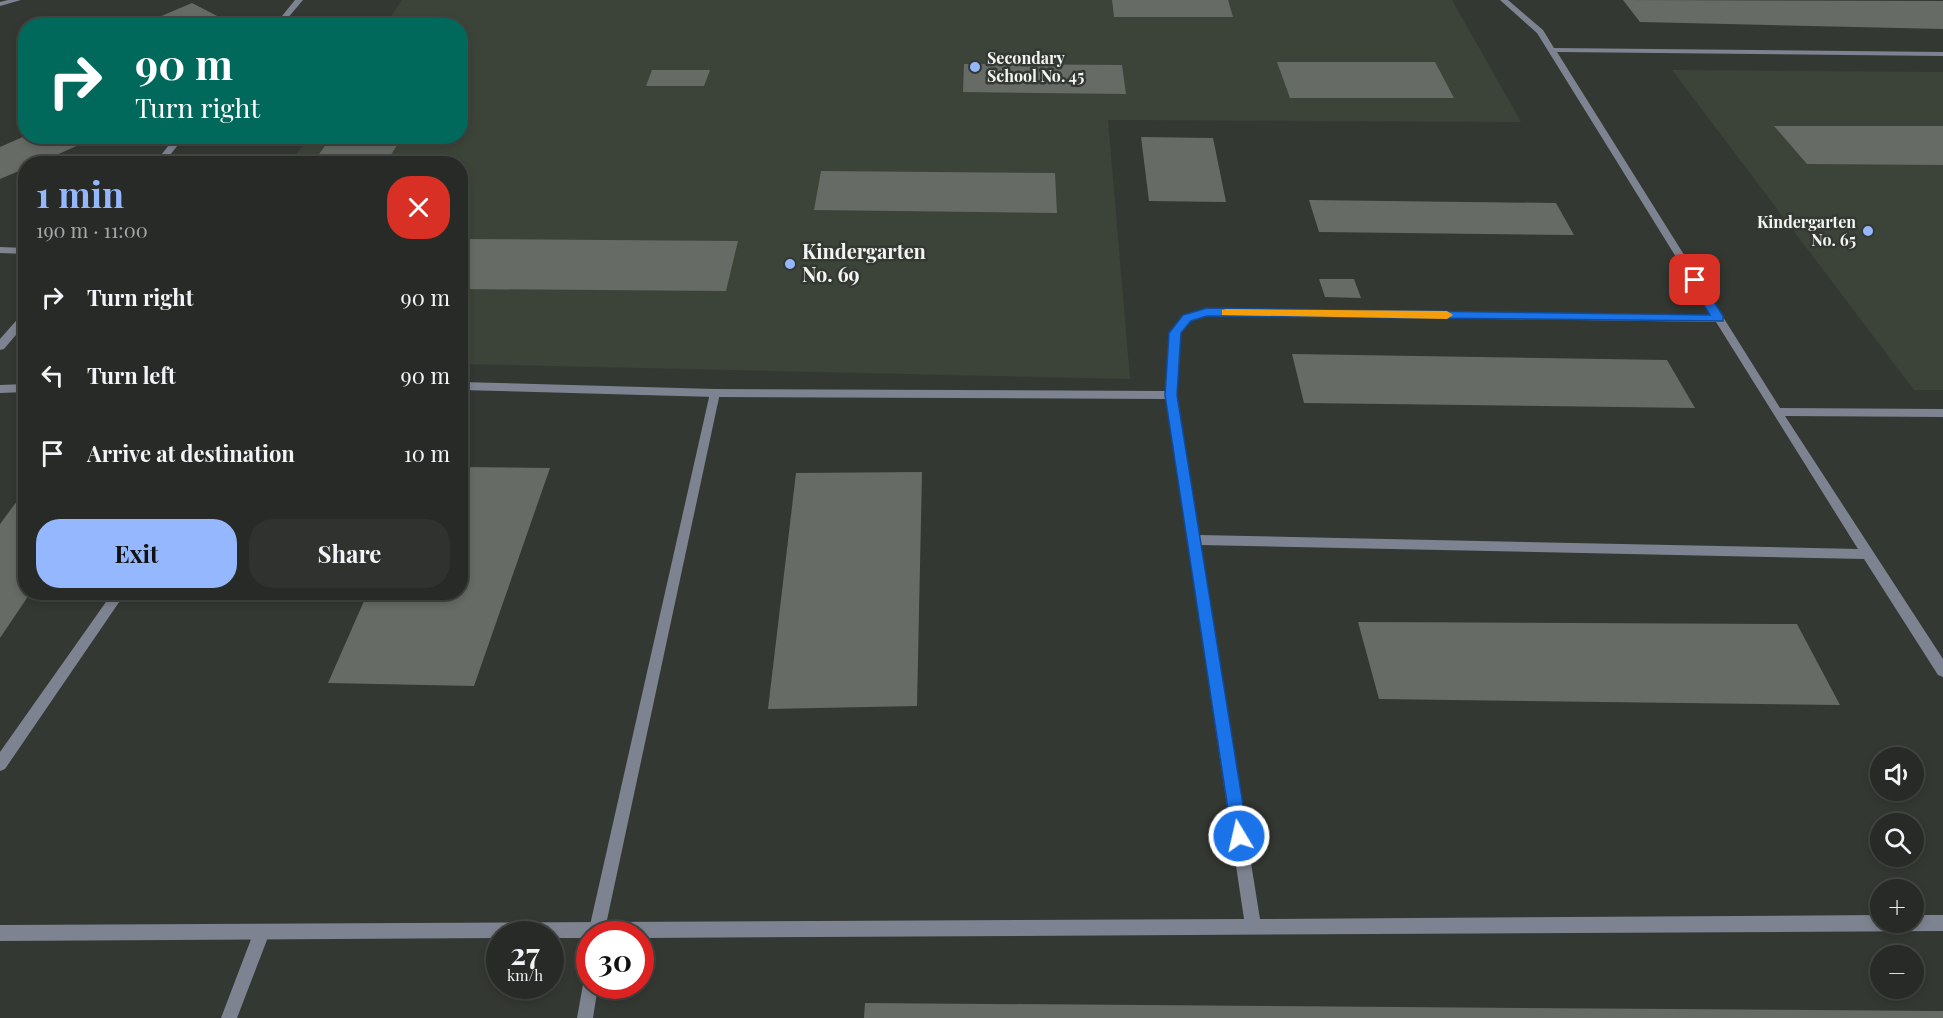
<!DOCTYPE html>
<html lang="en">
<head>
<meta charset="utf-8">
<style>
  :root { --surface:#272a26; --page:#2f322e; --text:#f1f3f6; --muted:#a4a7a7; --line:#434643; --accent:#95b7fd }
  body { margin:0; font-family:"Playfair Display",serif; background:var(--page); color:var(--text); height:100vh; display:flex; flex-direction:column; font-size:22px; white-space:nowrap }
  * { box-sizing:border-box; margin:0 }
  p { font-size:20px; color:var(--muted) }
  .icon { flex:none; width:33px; height:33px; fill:none; stroke:currentColor; stroke-width:2; stroke-linecap:round; stroke-linejoin:round }
  .map { position:relative; flex:1; overflow:hidden }
  .drawer { position:absolute; left:18px; top:156px; width:450px; height:444px; display:flex; flex-direction:column; background:var(--surface); border-radius:24px; box-shadow:0 3px 9px #0003,0 0 0 2px var(--line) }
  .drawer>* { flex:none }
  .banner { position:absolute; left:18px; top:18px; width:450px; height:126px; border-radius:24px; box-shadow:0 3px 9px #0003,0 0 0 2px var(--line); background:#00695c; color:#fff; overflow:hidden }
  .controls { position:absolute; left:1870px; top:747px; display:grid; gap:12px }
  .controls a { display:grid; place-items:center; width:54px; height:54px; border-radius:50%; background:var(--surface); box-shadow:0 3px 9px #0003,0 0 0 2px var(--line); font-size:30px }
  .speed { position:absolute; left:486px; top:921px; display:flex; gap:12px; font-size:30px; font-weight:700; text-align:center }
  .speed>* { display:grid; place-content:center; width:78px; height:78px; border-radius:50%; background:var(--surface); box-shadow:0 3px 9px #0003,0 0 0 2px var(--line); line-height:1 }
  .speed small { font-size:15px; font-weight:400 }
  .speed .limit { border:9px solid #d22; background:#fff; color:#111 }
  .pin { position:absolute; display:grid; place-items:center; width:51px; height:51px; color:#fff; margin:-26px; border-radius:12px; box-shadow:0 3px 9px #0006 }
  .me { position:absolute; width:66px; margin:-33px; rotate:351deg; stroke-linejoin:round; filter:drop-shadow(0 0 4px #0008) }
  .turn { display:flex; align-items:center; gap:21px; height:126px; padding:0 18px; font-size:27px }
  .turn .icon { width:78px; height:78px; stroke-width:2.5 }
  .turn b { display:block; font-size:42px; line-height:51px }
  .round { display:grid; place-items:center; flex:none; width:63px; height:63px; border-radius:24px; background:var(--page) }
  .head { display:flex; align-items:center; justify-content:space-between; height:102px; padding:0 18px }
  h1 { font-size:36px; font-weight:700; line-height:45px; color:var(--accent) }
  .button { display:flex; gap:12px; margin-top:auto; padding:12px 18px }
  .button a { flex:1; height:69px; border-radius:24px; background:var(--accent); color:#111; font-size:24px; font-weight:700; line-height:69px; text-align:center }
  .button a+a { background:var(--page); color:var(--text) }
  ul { padding:0; list-style:none }
  li { display:flex; align-items:center; gap:18px; height:78px; padding:0 18px }
  li div { flex:1 }
  li b { display:block; font-size:22px }
  li em { font-style:normal }
  .map>svg:first-child { display:block }
</style>
</head>
<body>
<div class="map">
<svg width="1943" height="1018" viewBox="0 0 1943 1018">
  <rect width="100%" height="100%" fill="#343832"/>
  <path fill="#3c4439" d="M402 0H1452L1521 122 1108 120 1130 379 461 364 460 164H289L309 137 460 136V26L385 25Z
    M1672 70 1943 72V390H1914Z"/>
  <path fill="#666b65" d="M1112 0H1228L1233 17H1114Z
    M1623 0 1943 1V29L1640 22Z
    M192 3 221 18 203 26H138Z
    M1277 62H1435L1454 98H1290Z
    M964 64 1122 65 1126 94 963 92Z
    M652 70H710L704 86H646Z
    M1774 126H1943V165L1807 164Z
    M25 136H99L36 164H26V168L0 179V147Z
    M332 136H403L385 164H312Z
    M1141 137 1213 138 1226 202 1149 201Z
    M821 171 1055 173 1057 213 814 210Z
    M1309 200 1556 203 1574 235 1319 232Z
    M460 239 738 241 726 291 460 289Z
    M1319 279H1354L1361 298 1325 297Z
    M1292 354 1667 360 1695 408 1304 403Z
    M460 467 550 468 474 686 328 683 368 592H460Z
    M922 472 917 706 768 709 796 473Z
    M26 489V592H31L0 638V524Z
    M1358 622 1797 624 1840 705 1379 699Z
    M865 1003 1943 1011V1018H864Z"/>
  <g fill="none" stroke-linecap="round" stroke-linejoin="round">
    <path fill="#7d8390" fill-rule="evenodd" d="M8 0H21L0 6V2Z
      M0 247 26 248V254L0 253Z
      M715 389 720 393 604 934H590V937L588 934 710 393Z
      M262 924 268 926 270 932 237 1018H221L256 926Z
      M590 977V986H598L593 1018H577L584 979Z"/>
    <path fill="#7d8390" fill-rule="evenodd" d="M295 0H303L281 26H274Z
      M1500 0H1508L1543 30 1554 48 1943 52V56L1557 52 1780 408 1943 409V417L1785 416 1943 659V677L1938 675 1864 559 1200 545 1260 919 1881 915V922H1914V915H1943V931L640 938V934H590V938H550V934H500V938L0 941V925L1244 919 1166 399 715 397 460 390V382L715 389 1166 391 1170 333 1183 316 1207 309 1712 315 1537 33ZM1207 315 1716 322 1858 549 1199 535 1176 395 1180 334 1191 320Z
      M176 136H185L163 164H154Z
      M26 313V323L4 349 0 350V339L22 314Z
      M26 384V392L0 393V385Z
      M113 592H126L5 769 0 771V752Z"/>
  </g>
  <path fill="#1a73e8" stroke="#114b97" stroke-width="1.5" d="M1695 277 1699 278 1723 316V321L1207 316 1191 321 1181 333 1177 395 1248 836 1245 842 1239 844 1233 842 1165 395 1169 333 1183 315 1207 308 1710 315 1689 280Z"/>
  <path fill="#f59e0b" d="M1226 309 1447 311 1453 315 1447 319 1222 315V310Z"/>
  <g fill="#95b7fd" stroke="#343832" stroke-width="2">
    <circle cx="975" cy="67" r="6"/>
    <circle cx="1868" cy="231" r="6"/>
    <circle cx="790" cy="264" r="6"/>
  </g>
  <g text-anchor="middle" stroke-width="5" stroke-linejoin="round" paint-order="stroke">
    <g font-size="16" font-weight="bold" fill="#f2f5f1" stroke="#343832" text-anchor="start">
      <text x="987" y="64">Secondary<tspan x="987" dy="18">School No. 45</tspan></text>
      <text x="1856" y="228" text-anchor="end">Kindergarten<tspan x="1856" dy="18">No. 65</tspan></text>
    </g>
    <g font-size="20" font-weight="bold" fill="#f2f5f1" stroke="#343832" text-anchor="start">
      <text x="802" y="259">Kindergarten<tspan x="802" dy="23">No. 69</tspan></text>
    </g>
  </g>
</svg>
<div class="controls">
<a><svg class="icon" aria-label="sound" viewBox="0 0 24 24"><path d="M4 9h4l5-4v14l-5-4H4zM17 9q2 3 0 6"/></svg></a>
<a><svg class="icon" aria-label="search" viewBox="0 0 24 24"><circle cx="10" cy="10" r="6"/><path d="M15 15l6 6"/></svg></a>
<a>+</a>
<a>−</a>
</div>
<div class="speed"><div>27<small>km/h</small></div><div class="limit">30</div></div>
<div class="pin" style="left:1695px;top:280px;background:#d93025"><svg class="icon" aria-label="arrive" viewBox="0 0 24 24"><path d="M6 21V4h12l-3 4 3 4H6"/></svg></div>
<svg class="me" style="left:1239px;top:836px" viewBox="-20 -20 40 40"><circle r="17" fill="#1a73e8" stroke="#fff" stroke-width="3"/><path d="M0-11L8 9 0 5-8 9z" fill="#fff"/></svg>
<div class="banner">
<div class="turn"><svg class="icon" aria-label="right" viewBox="0 0 24 24"><path d="M7 20v-9h11M14 6l5 5-5 5"/></svg><div><b>90 m</b>Turn right</div></div>
</div>
<section class="drawer">
<div class="head"><div><h1>1 min</h1><p>190 m · 11:00</p></div><a class="round" style="background:#d93025;color:#fff"><svg class="icon" aria-label="close" viewBox="0 0 24 24"><path d="M6 6l12 12M18 6L6 18"/></svg></a></div>
<ul>
<li><svg class="icon" aria-label="right" viewBox="0 0 24 24"><path d="M7 20v-9h11M14 6l5 5-5 5"/></svg><div><b>Turn right</b></div><em>90 m</em></li>
<li><svg class="icon" aria-label="left" viewBox="0 0 24 24"><path d="M17 20v-9H6M10 6l-5 5 5 5"/></svg><div><b>Turn left</b></div><em>90 m</em></li>
<li><svg class="icon" aria-label="arrive" viewBox="0 0 24 24"><path d="M6 21V4h12l-3 4 3 4H6"/></svg><div><b>Arrive at destination</b></div><em>10 m</em></li>
</ul>
<div class="button"><a>Exit</a><a>Share</a></div>
</section>
</div>
</body>
</html>
